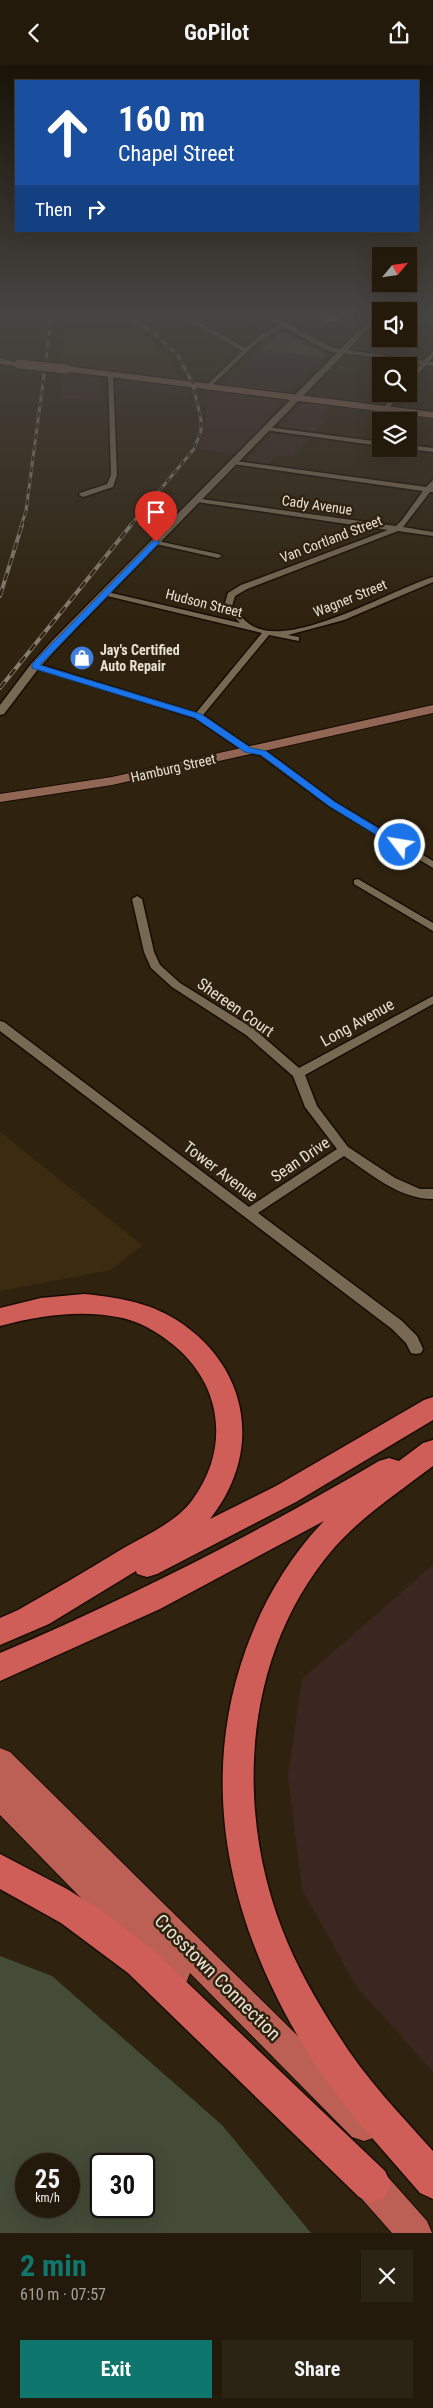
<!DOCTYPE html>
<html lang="en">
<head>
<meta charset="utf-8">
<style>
  :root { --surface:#231a0b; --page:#2b2314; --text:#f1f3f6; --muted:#a3a19d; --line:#40382c; --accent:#0f766e }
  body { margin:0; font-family:"Roboto Condensed",sans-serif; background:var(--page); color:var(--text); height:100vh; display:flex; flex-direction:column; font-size:19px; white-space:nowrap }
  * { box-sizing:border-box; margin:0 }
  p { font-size:16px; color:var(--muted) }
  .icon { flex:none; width:28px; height:28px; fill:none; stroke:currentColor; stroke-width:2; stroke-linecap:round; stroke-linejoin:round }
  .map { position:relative; height:2168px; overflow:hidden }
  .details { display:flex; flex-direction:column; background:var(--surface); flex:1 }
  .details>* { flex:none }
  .top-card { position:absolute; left:15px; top:15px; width:404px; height:152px; border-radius:0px; box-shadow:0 5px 20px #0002,0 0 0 1px var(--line); background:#1a4fa0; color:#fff; overflow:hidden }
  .needle { width:32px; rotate:61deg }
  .controls { position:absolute; left:372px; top:182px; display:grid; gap:10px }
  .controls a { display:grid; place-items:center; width:45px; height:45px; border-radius:0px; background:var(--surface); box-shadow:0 5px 20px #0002,0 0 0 1px var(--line); font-size:25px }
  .speed { position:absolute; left:15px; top:2088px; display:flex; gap:10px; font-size:25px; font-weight:700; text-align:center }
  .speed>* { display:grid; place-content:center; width:65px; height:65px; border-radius:50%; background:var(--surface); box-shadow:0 5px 20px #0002,0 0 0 1px var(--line); line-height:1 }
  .speed small { font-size:12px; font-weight:400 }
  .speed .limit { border:2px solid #111; border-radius:8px; background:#fff; color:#111 }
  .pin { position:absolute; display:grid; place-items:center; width:42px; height:42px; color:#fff; margin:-51px -21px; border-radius:50% 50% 50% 0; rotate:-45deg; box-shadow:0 0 5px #0007 }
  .pin .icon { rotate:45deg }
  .me { position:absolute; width:55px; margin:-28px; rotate:301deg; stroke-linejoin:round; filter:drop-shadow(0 0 4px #0008) }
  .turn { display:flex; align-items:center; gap:18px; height:105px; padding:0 20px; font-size:22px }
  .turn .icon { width:65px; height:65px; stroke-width:2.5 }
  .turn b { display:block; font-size:35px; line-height:42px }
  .then { display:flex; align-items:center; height:48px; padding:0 20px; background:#0003; gap:10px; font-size:19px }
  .round { display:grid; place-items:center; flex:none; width:52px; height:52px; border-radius:0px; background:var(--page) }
  .summary { display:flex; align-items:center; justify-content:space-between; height:85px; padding:0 20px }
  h1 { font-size:30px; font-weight:700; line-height:38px; color:var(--accent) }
  .primary-button { display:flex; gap:10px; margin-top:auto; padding:10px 20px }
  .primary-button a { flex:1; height:58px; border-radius:0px; background:var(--accent); color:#fff; font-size:20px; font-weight:700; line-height:58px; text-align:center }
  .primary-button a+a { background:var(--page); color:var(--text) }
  header { display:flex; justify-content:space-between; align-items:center; height:65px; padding:0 20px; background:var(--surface); font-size:22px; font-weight:700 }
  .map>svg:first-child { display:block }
</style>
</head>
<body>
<header><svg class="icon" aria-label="back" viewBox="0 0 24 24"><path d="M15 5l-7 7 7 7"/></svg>GoPilot<svg class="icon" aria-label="share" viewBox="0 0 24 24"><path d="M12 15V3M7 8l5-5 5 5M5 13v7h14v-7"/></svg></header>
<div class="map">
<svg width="433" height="2168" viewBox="0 0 433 2168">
  <rect width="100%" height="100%" fill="#2f230f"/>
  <path fill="#3a2722" d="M262 284 325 293 291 324 286 326 224 320 222 317Z
    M63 310 102 314V335L61 334Z
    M119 313 189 321V332L143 325 141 327 115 325 114 317Z
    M207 325 276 335 281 338 238 390 198 384 205 364Z
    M312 338 331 340 320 352 327 354 315 367 280 362 300 340Z
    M273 369 309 373 293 392 278 391 265 401 243 398Z
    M433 1500V2007L356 1921 302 1824 288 1711 302 1614Z"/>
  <path fill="#3b2b0f" d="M66 249H109L118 253 157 281 173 298 179 313 62 299Z
    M0 1067 142 1180 111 1205 0 1226Z"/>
  <path fill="#444b37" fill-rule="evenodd" d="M285 267 324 288 325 293 262 284 278 268Z
    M0 1891 52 1911 222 2060 311 2168H0ZM26 2099H69V2141H26ZM101 2099H144V2141H101Z"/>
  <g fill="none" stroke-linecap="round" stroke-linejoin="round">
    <defs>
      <path id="minor" d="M178 249H186L245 283 262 269 279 260 260 249H268L333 283 423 296 433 286V292L429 297H433V301L426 300 409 319V313L421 299 329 286 283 262 256 279 209 323 207 320 242 286Z
        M108 308 113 309 117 410 113 422 83 432 79 430 80 428 107 419 111 410Z
        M395 329H401L387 345H383V343Z
        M267 362 381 377V381L265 365V363Z
        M409 380 433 383V387L408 384Z
        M235 396 426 422 433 415V427H430L403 462 433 467V471L398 466 247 524 235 531 232 541C238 547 244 556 251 560 290 586 392 524 433 512V517L344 555 288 570 299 572V576L269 570 203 650 251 683 266 686 335 737 433 796V803L329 741 260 690 245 687 195 653 31 601 38 599 196 648 262 568 103 530V526L240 558 224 541 228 528 241 520 388 465 197 437 193 435 194 433 396 461 402 455 423 426 233 399 232 398Z
        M153 475 218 489 222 491 218 493 156 479 152 477Z
        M358 814 433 858V866L354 819V815Z
        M137 831 142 834 154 887 160 900 180 918 254 964 299 1003 433 931V939L305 1010 317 1041 348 1082 395 1113 420 1124H433V1134C399 1134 371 1109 344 1091L258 1148 402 1256 417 1271 423 1284 421 1288 416 1289 411 1288 406 1278 392 1264 0 966V956L4 957 249 1142 337 1084 305 1042 293 1011 246 970 172 922 151 903 144 887 132 834Z"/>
      <path id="tertiary" d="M375 249 381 251 61 579 39 603 4 649 0 650V640L31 599 53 575Z"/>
      <path id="secondary" d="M0 293 23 299 19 302 0 299Z
        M66 301 433 347V353L63 306 62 304Z
        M433 640V648L112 720 0 737V729L112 712Z"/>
      <path id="trunk" d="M0 1683 10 1687 376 2048 380 2060 376 2072 364 2076 352 2072 190 1908 186 1918 175 1922 164 1918 0 1750Z
        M366 2096 378 2101 427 2156 432 2168H392L354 2125 349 2113 354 2101Z"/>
      <path id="motorway" d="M84 1229C115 1232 148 1237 175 1254 249 1300 264 1386 210 1454L276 1421 424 1335 433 1332V1355L296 1437 157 1509 147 1512 137 1509 136 1506 49 1559 0 1580V1553L18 1545C53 1525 88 1505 122 1484 146 1470 177 1457 193 1434 232 1380 221 1314 167 1275 154 1265 139 1257 123 1253 82 1244 40 1250 0 1261V1243L41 1233Z
        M433 1375V1401C399 1427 362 1451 334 1483 244 1587 234 1740 282 1864 296 1901 317 1937 339 1971 365 2013 400 2049 433 2086V2134L420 2128C384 2086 345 2045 315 1999 234 1874 194 1728 246 1584 263 1537 289 1492 324 1456L160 1544 0 1616V1588C131 1532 257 1468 379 1396L389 1393 399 1396 423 1378Z
        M0 1789 67 1824 102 1846 152 1884 385 2106 391 2119 385 2132 372 2138 359 2132 128 1908 61 1858 0 1824Z"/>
    </defs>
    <use href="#minor" stroke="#170c00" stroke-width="3"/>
    <use href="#tertiary" stroke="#170c00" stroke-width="3"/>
    <use href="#secondary" stroke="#170c00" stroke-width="2"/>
    <use href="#trunk" stroke="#170c00" stroke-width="2"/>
    <use href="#motorway" stroke="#170c00" stroke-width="3"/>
    <use href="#minor" fill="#776953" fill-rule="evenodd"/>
    <use href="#tertiary" fill="#776953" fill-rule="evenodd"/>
    <use href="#secondary" fill="#916654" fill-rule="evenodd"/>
    <use href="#trunk" fill="#bc6056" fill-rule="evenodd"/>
    <use href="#motorway" fill="#ce5e57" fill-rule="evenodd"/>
    <defs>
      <path id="rail-far1" d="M120 249 151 266 177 289 193 319 201 355V366L194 384 130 461
        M21 461 26 446 52 249"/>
      <path id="rail" d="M0 531 22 460
        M0 623 131 460"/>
    </defs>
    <use href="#rail-far1" stroke="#877d6d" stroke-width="3"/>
    <use href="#rail" stroke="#877d6d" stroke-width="4"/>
    <use href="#rail-far1" stroke="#2f230f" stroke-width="2" stroke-dasharray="5.5" stroke-linecap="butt"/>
    <use href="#rail" stroke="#2f230f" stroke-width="2.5" stroke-dasharray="8" stroke-linecap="butt"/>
    <defs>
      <path id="secondary-bridge" d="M19 299 66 304"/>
    </defs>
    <use href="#secondary-bridge" stroke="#170c00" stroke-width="11" stroke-linecap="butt"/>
    <use href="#secondary-bridge" stroke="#916654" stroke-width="9"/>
  </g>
  <path fill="#c6aba4" d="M321 249H344L336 257 321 255Z"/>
  <path fill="#a18b86" d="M337 249H344L336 257Z"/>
  <linearGradient id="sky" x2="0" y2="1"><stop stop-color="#1a1308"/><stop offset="0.45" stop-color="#474542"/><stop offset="1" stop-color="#474542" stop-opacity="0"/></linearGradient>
  <rect width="433" height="553" fill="url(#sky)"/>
  <path fill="#1a73e8" stroke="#114b97" d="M154 475 160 477 40 600 201 649 251 683 266 686 335 737 403 778V782H396L329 741 261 690 245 687 195 653 32 603V599Z"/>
  <defs>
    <symbol id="shop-disc" viewBox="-11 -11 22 22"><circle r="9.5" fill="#3f7fe0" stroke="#2f230f"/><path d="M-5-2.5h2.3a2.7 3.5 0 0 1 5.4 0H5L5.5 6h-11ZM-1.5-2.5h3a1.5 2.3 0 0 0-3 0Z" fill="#fff"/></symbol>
  </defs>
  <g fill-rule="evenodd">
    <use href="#shop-disc" x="68" y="579" width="28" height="28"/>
  </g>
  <g text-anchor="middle" stroke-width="5" stroke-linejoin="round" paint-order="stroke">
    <g font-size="14" fill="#e9e1d5" stroke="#2f230f">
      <text transform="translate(317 440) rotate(8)" y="5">Cady Avenue</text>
      <text transform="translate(331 474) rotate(-21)" y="5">Van Cortland Street</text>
      <text transform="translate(350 533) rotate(-22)" y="5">Wagner Street</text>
      <text transform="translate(204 538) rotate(14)" y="5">Hudson Street</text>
      <text transform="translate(173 703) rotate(-13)" y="5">Hamburg Street</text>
    </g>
    <g font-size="14" font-weight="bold" fill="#e9e1d5" stroke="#2f230f" text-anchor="start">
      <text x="100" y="590">Jay's Certified<tspan x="100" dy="16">Auto Repair</tspan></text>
    </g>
    <g font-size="16" fill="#e9e1d5" stroke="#2f230f">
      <text transform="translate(236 942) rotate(35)" y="6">Shereen Court</text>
      <text transform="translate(357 957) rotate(-29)" y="6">Long Avenue</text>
      <text transform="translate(300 1094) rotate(-34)" y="6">Sean Drive</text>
      <text transform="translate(221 1106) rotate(37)" y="6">Tower Avenue</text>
    </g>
    <g font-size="19" fill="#e9e1d5" stroke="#2f230f">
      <text transform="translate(218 1912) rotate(45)" y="7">Crosstown Connection</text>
    </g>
  </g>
</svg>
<div class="controls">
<a><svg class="needle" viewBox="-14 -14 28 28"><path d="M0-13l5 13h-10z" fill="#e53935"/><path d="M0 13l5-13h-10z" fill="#a3a19d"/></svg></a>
<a><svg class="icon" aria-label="sound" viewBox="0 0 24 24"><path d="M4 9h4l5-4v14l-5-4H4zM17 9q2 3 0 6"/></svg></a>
<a><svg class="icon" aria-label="search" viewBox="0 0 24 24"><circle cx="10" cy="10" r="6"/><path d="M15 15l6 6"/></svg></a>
<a><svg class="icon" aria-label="layers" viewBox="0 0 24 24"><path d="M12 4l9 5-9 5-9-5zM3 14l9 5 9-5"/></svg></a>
</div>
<div class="speed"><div>25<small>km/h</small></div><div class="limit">30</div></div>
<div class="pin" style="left:156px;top:477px;background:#d93025"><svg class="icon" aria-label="arrive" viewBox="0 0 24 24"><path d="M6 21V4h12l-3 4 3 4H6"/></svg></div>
<svg class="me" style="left:400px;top:780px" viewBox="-20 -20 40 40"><circle r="17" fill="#1a73e8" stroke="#fff" stroke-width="3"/><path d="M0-11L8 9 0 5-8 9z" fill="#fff"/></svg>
<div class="top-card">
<div class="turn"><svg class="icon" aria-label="ahead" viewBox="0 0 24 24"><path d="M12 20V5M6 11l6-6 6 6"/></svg><div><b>160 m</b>Chapel Street</div></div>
<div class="then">Then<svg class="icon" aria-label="right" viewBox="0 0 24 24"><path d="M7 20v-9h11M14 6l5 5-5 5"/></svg></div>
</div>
</div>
<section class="details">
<div class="summary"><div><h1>2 min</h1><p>610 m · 07:57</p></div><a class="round"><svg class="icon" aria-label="close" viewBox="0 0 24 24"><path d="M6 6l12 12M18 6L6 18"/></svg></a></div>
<div class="primary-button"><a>Exit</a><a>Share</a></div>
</section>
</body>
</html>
